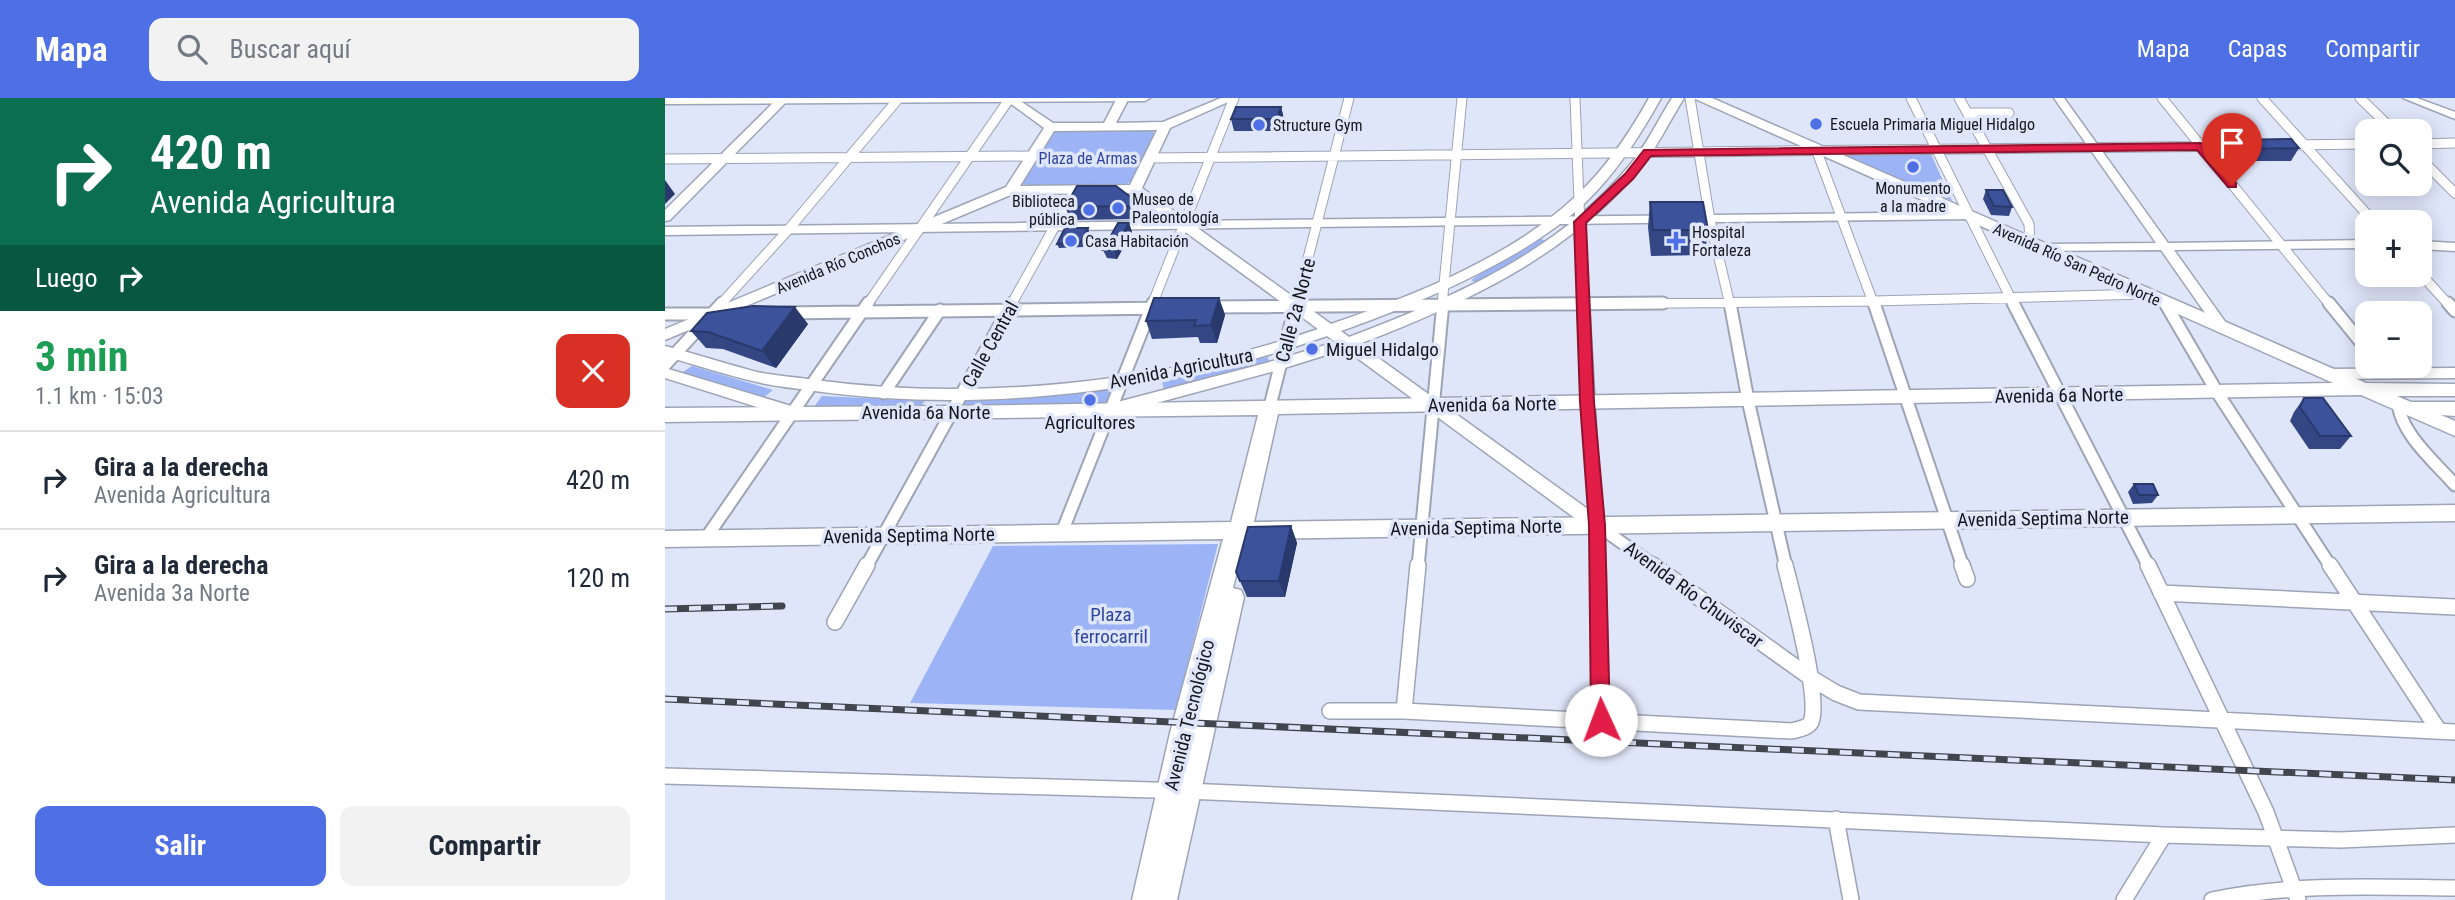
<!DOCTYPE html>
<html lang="es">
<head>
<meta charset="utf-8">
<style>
  :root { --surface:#fff; --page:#f2f2f3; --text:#1f2937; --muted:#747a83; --line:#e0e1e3; --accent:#4f70e4 }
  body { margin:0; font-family:"Roboto Condensed",sans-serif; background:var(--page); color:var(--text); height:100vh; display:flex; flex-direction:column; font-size:26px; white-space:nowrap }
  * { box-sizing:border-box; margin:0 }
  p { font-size:23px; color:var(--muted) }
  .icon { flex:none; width:38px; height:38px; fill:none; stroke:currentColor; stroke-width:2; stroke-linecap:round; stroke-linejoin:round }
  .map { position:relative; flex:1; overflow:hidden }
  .panel { display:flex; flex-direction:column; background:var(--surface); width:665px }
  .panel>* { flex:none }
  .top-card { background:#0b6e4f; color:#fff; overflow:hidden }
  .tools { position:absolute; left:1690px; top:21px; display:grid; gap:14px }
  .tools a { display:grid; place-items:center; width:77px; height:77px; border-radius:14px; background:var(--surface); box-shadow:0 4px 18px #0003; font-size:35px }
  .pin { position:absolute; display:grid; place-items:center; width:60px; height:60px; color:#fff; margin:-72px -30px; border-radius:50% 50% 50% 0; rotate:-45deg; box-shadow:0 0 7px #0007 }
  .pin .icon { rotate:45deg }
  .me { position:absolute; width:77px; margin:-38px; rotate:358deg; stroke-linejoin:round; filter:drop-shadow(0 0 5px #0008) }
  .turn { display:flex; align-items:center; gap:24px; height:147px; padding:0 35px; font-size:32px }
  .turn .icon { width:91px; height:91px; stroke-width:2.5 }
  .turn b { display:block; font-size:49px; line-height:60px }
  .then { display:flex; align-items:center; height:66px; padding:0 35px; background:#0003; gap:14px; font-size:26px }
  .round { display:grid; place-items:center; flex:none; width:74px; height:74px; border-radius:14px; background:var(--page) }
  .overview { display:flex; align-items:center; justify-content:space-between; height:119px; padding:0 35px }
  h1 { font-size:42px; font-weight:700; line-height:52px; color:#1e9e55 }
  .primary-button { display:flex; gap:14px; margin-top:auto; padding:14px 35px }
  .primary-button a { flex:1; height:80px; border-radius:14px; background:var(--accent); color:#fff; font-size:28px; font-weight:700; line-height:80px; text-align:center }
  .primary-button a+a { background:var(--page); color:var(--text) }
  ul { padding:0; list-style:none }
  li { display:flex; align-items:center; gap:21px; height:98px; padding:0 35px; border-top:2px solid var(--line) }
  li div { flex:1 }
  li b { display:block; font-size:26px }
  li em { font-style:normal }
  header { display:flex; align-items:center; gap:42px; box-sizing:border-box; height:98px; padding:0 35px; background:var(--accent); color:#fff }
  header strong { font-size:33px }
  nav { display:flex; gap:38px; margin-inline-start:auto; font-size:24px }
  .search { width:490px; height:63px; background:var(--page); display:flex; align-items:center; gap:18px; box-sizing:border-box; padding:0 24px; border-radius:14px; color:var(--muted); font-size:26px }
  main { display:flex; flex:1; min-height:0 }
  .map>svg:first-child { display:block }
</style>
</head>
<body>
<header>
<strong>Mapa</strong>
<div class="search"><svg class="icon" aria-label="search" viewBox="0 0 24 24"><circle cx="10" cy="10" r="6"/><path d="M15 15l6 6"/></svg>Buscar aquí</div>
<nav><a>Mapa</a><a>Capas</a><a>Compartir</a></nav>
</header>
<main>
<section class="panel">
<div class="top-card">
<div class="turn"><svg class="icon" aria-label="right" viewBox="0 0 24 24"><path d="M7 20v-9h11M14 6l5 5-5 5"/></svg><div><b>420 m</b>Avenida Agricultura</div></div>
<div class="then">Luego<svg class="icon" aria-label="right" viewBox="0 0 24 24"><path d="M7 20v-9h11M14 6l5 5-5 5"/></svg></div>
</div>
<div class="overview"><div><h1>3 min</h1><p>1.1 km · 15:03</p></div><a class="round" style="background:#d93025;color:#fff"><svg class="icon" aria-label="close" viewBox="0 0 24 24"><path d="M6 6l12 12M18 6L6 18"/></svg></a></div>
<ul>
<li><svg class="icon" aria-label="right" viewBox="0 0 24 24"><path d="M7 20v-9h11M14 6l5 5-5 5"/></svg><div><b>Gira a la derecha</b><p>Avenida Agricultura</p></div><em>420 m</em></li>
<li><svg class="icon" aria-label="right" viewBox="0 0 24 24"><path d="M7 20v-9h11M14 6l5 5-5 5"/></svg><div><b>Gira a la derecha</b><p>Avenida 3a Norte</p></div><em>120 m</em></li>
</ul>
<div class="primary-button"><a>Salir</a><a>Compartir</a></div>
</section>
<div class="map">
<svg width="1790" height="802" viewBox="0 0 1790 802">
  <rect width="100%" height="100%" fill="#dfe6f9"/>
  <path fill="#9cb4f5" d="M484 31 489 35 468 83 457 88H362L357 85 386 36 397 32Z
    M1266 56 1287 103 1178 57Z
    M875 140 882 144 813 186 806 182Z
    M603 259 605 269 499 293 497 282Z
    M27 268 108 292 98 300 16 275Z
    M454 286 444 310 286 316 296 299Z
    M157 298 260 303 255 309H149Z
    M553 446 511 612 245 605 328 448Z"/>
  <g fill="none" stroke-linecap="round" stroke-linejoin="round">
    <defs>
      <path id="minor-far2" d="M910 0 918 207
        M1025 0 1045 122 1065 207
        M1246 0 1349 207
        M1294 0 1364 126 1365 145
        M1497 0 1665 207
        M1597 0 1709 124
        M1695 0 1729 33
        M1303 15H1344
        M1755 46 1790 45
        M1615 47 1703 46
        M1151 51 1209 207
        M485 60 1580 48
        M1755 60 1790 95
        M0 61 367 58
        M1755 175 1784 207
        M1499 204 1501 207
        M55 207 123 132 234 0
        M202 207 345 0
        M346 207 410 92
        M487 207 569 0
        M631 207 684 0
        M777 207 797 0
        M804 207 1208 203 1482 196"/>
      <path id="minor-far1" d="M918 205 933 469
        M1065 205 1083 302 1121 469
        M1209 205 1298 469
        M1348 205 1484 469
        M1500 205 1552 294 1666 469
        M1664 205 1703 253
        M1783 205 1790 213
        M543 209 998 205
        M119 215 500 210
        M0 216H52
        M0 267 57 205
        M219 295 275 212
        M1733 306C1737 337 1770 364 1790 387
        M605 308 631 205
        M932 427 991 469
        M397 434 488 205
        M41 440 203 205
        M201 469 347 205
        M753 469 778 205"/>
      <path id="minor" d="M933 467 936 622
        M988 467 1146 580 1171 595 1194 604 1790 634
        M1297 467 1302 481
        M1483 467 1601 714 1633 802
        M1665 467 1774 633
        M1496 495 1790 509
        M170 524 202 467
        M665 613H739L1127 633C1133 631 1143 630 1146 624 1156 600 1127 496 1120 467
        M739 613 753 467
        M0 678 522 693 1499 737 1675 742 1790 737
        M1171 721 1186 802
        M1459 802 1499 737
        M1547 802C1628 785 1708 789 1790 790"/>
      <path id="tertiary" d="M0 0H485L480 3 0 6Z
        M1389 0H1399L1503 145 1703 142V150L1509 152 1564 229 1557 233 1552 232 1496 152 1374 153 1372 150 1378 146 1491 145Z
        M1738 0H1752L1790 14V21Z
        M1303 114 1307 115V121L0 137V129Z
        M1755 143 1790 145V153L1755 151Z"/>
      <path id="secondary" d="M113 0H125L5 122 0 123V112Z
        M338 0H351L388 25H439L452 0H464L451 25 498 24 556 0H572L505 30 477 90 666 226C748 198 848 158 911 98 941 70 964 36 984 0H996C975 38 952 74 921 104 860 162 755 205 676 233L684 239C787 200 892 155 964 68 981 48 993 22 1007 0H1019C1004 24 991 52 973 73 900 160 798 206 694 246L938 422 941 427 938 432H926L680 251 610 273 447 317 439 311 441 307 601 265 670 244 662 238C504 294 316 316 150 293 131 290 111 289 92 284 61 277 31 267 0 258V248C31 256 61 266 92 274 111 278 131 279 150 282 313 304 497 285 653 231L467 95 348 96 0 242V231L341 89 379 30ZM492 32 465 87 355 88 389 33Z
        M0 270 133 310 135 314 127 320 0 280Z
        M1790 270V280L1663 281 1655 276 1663 271Z"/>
      <path id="primary" d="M1028 0H1047L1701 285 1790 286V298H1732L1746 304H1790V318L1776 317 1790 323V338L1696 297 613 316 589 424 1790 407V423L580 441 568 490 576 492 579 499 512 802H467L505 635 558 441 0 449V433L566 424 593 317 0 324V310L287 308 1668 285Z"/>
    </defs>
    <use href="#minor-far2" stroke="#9da4b5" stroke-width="11"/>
    <use href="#minor-far1" stroke="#9da4b5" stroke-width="15"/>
    <use href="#minor" stroke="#9da4b5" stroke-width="18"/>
    <use href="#tertiary" stroke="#9da4b5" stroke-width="3"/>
    <use href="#secondary" stroke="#9da4b5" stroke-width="3"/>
    <use href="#primary" stroke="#9da4b5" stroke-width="3"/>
    <use href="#minor-far2" stroke="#fff" stroke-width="9"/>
    <use href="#minor-far1" stroke="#fff" stroke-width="11"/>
    <use href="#minor" stroke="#fff" stroke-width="15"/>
    <use href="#tertiary" fill="#fff" fill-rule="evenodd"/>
    <use href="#secondary" fill="#fff" fill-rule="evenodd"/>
    <use href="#primary" fill="#fff" fill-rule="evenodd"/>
    <defs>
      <path id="rail" d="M0 511 117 508
        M0 601 1790 682"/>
    </defs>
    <use href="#rail" stroke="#41454e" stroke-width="7"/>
    <use href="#rail" stroke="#dfe6f9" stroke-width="4.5" stroke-dasharray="12" stroke-linecap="butt"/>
  </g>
  <path fill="#344784" d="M616 9 619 21 615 33H569L566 21Z
    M1568 42 1634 50 1626 63H1568L1561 55Z
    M1321 92 1347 109 1344 118 1326 117 1318 101Z
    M472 104 476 117 474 121 406 122 400 109Z
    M985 104 1043 132 1040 157 986 158 983 129Z
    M464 125 467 134 452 161 442 160 438 152Z
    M423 130 424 134 418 149 394 150 392 146Z
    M554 200 560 217 552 245H535L533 239 487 241 481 223Z
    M143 226 111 270 58 251 41 250 26 233Z
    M1639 300 1686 338 1675 351H1644L1625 323 1629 314Z
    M1469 386 1493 397 1487 405 1468 406 1463 394Z
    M626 428 632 445 620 499H582L571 474Z"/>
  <path fill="#2a396c" d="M616 9 619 21 615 33 612 21Z
    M0 82 10 96 0 106Z
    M472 104 476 117 474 121 469 108Z
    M464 125 467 134 452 161 449 152Z
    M423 130 424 134 418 149 416 144Z
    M554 200 560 217 552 245 546 227Z
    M130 209 143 226 111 270 97 253Z
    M626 428 632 445 620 499 614 483Z"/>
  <path fill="#3c529a" stroke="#2a396c" stroke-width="2" d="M571 9H616L612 21H566Z
    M1626 41 1634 50 1575 51 1568 42Z
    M412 88H451L472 104 469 108 400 109Z
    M1321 92H1338L1347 109 1329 108Z
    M985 104H1038L1043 132H988Z
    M453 125H464L449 152H438Z
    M400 130H423L416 144 392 146Z
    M489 200H554L546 227 529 228 531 222 481 223Z
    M88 208 130 209 97 253 43 234 26 233 42 215Z
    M1639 300H1658L1686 338H1655L1635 309Z
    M1469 386H1488L1493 397H1474Z
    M626 428 614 483H575L571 474 583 429Z"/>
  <path fill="#e11d48" stroke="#92132f" stroke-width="2" d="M1535 45 1539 46 1571 85V89H1563L1532 52 986 58 968 81 921 125 929 304 940 427 945 622 942 628 936 631 929 628 926 622 924 427 915 304 909 124 960 76 979 52Z"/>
  <g fill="#4f70e4" stroke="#dfe6f9" stroke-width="2.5">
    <circle cx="1151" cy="26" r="7"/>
    <circle cx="594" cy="27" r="7"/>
    <circle cx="1248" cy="69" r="7"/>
    <circle cx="453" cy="110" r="7"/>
    <circle cx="424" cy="112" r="7"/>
    <circle cx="406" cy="143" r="7"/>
    <path d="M1007.5 132.5h7v7h7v7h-7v7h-7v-7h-7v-7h7z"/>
    <circle cx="647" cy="251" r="7"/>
    <circle cx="425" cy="302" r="7"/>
  </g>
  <g text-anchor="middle" stroke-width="7" stroke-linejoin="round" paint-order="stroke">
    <g font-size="16" fill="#14171d" stroke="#dfe6f9" text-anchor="start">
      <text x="1165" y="32">Escuela Primaria Miguel Hidalgo</text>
      <text x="608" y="33">Structure Gym</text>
      <text x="1248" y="96" text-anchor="middle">Monumento<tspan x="1248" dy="18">a la madre</tspan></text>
      <text x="467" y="107">Museo de<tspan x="467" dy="18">Paleontología</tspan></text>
      <text x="410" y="109" text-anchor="end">Biblioteca<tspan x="410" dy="18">pública</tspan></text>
      <text x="1027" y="140">Hospital<tspan x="1027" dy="18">Fortaleza</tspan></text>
      <text x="420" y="149">Casa Habitación</text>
    </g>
    <g font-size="16" fill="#2e459f" stroke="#dfe6f9">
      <text x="423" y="66">Plaza de Armas</text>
    </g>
    <g font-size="16" fill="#14171d" stroke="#dfe6f9">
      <text transform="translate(173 165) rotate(-23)" y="6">Avenida Río Conchos</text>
      <text transform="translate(1412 166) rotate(24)" y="6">Avenida Río San Pedro Norte</text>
    </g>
    <g font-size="19" fill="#14171d" stroke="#dfe6f9">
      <text transform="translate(630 212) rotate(-75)" y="7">Calle 2a Norte</text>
      <text transform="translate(325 246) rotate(-61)" y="7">Calle Central</text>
      <text transform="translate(516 270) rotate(-11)" y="7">Avenida Agricultura</text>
      <text transform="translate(1394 297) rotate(-1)" y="7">Avenida 6a Norte</text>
      <text transform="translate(827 306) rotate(-1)" y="7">Avenida 6a Norte</text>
      <text x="261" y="321">Avenida 6a Norte</text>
      <text transform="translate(1378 420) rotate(-1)" y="7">Avenida Septima Norte</text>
      <text transform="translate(811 429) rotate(-1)" y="7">Avenida Septima Norte</text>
      <text transform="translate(244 437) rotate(-1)" y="7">Avenida Septima Norte</text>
      <text transform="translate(1029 496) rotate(36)" y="7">Avenida Río Chuviscar</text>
      <text transform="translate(524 617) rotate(-76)" y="7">Avenida Tecnológico</text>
    </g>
    <g font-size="19" fill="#14171d" stroke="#dfe6f9" text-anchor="start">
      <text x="661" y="258">Miguel Hidalgo</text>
      <text x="425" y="331" text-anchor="middle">Agricultores</text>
    </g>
    <g font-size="19" fill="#2e459f" stroke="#dfe6f9">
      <text x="446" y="523">Plaza<tspan x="446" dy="22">ferrocarril</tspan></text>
    </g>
  </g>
</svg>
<div class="tools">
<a><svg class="icon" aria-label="search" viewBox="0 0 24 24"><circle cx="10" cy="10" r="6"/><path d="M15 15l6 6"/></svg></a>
<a>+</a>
<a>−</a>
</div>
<div class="pin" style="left:1567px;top:87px;background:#d93025"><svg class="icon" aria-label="arrive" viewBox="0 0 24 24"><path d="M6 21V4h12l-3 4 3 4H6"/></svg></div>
<svg class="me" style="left:936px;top:622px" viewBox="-20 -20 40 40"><circle r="19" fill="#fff"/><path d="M0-13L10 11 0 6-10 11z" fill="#e11d48"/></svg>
</div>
</main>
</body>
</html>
